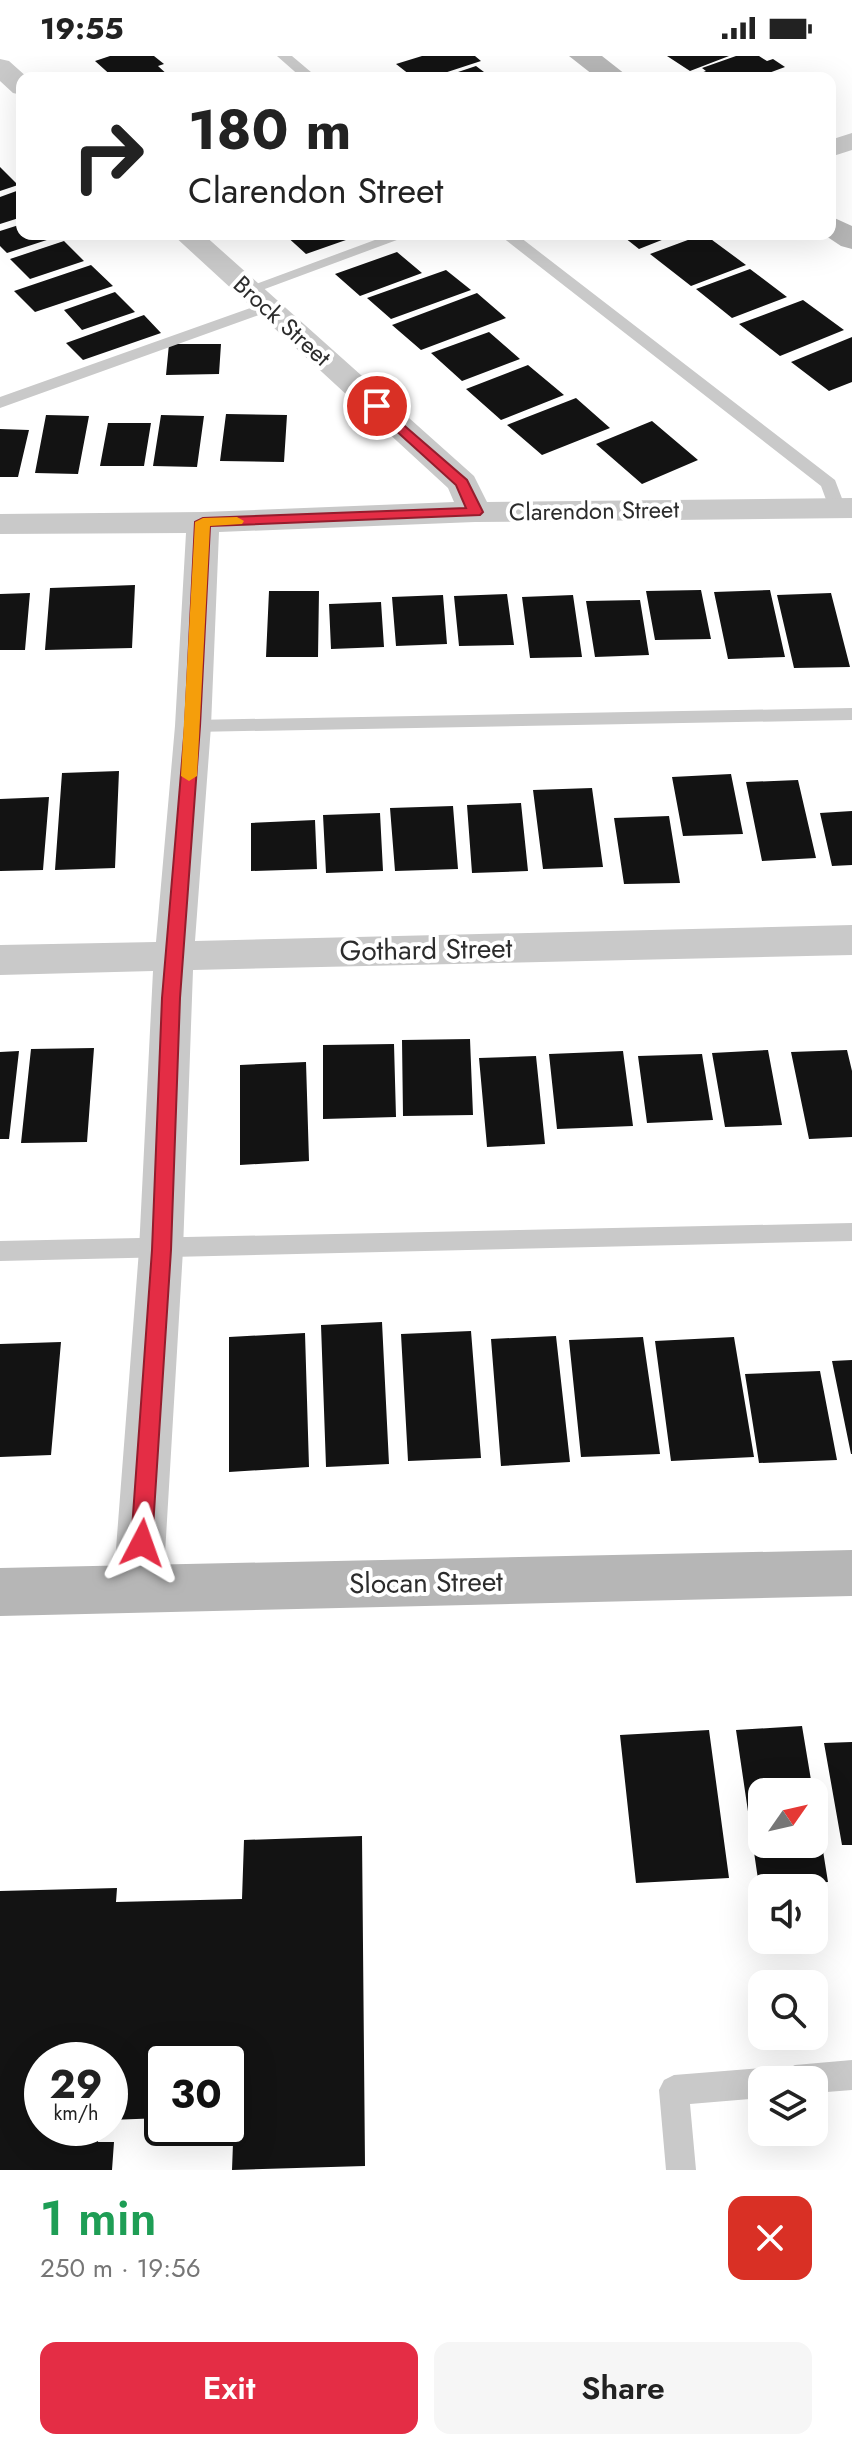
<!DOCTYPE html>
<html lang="en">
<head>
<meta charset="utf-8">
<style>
  :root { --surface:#fff; --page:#f6f6f6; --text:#222; --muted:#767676; --accent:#e42d45 }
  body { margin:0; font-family:Jost,sans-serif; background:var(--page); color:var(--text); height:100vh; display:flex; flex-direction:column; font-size:30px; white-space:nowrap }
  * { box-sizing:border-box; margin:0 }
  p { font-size:26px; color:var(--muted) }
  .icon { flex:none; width:44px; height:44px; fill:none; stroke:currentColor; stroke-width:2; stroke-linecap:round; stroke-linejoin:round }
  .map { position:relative; height:2114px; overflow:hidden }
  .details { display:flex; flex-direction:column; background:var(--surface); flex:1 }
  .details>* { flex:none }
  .hud { position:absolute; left:16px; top:16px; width:820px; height:168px; border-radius:16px; box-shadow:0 8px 32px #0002; background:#fff; color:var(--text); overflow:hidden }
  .needle { width:52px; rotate:56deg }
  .fabs { position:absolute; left:748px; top:1722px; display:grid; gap:16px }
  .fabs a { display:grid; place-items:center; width:80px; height:80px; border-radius:16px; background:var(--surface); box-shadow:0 8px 32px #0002; font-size:40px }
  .speed { position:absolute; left:24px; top:1986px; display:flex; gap:16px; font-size:40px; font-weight:700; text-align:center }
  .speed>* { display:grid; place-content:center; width:104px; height:104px; border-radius:50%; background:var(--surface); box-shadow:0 8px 32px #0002; line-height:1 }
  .speed small { font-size:20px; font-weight:400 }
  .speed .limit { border:4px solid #111; border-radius:12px; background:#fff; color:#111 }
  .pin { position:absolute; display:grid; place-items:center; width:68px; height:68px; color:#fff; margin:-34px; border:4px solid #fff; border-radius:50%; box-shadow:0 2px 8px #0007 }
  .me { position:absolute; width:88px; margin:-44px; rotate:4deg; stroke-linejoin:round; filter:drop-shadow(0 0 6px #0008) }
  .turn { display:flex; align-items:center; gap:28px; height:168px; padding:0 40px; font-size:36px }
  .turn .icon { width:104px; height:104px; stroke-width:2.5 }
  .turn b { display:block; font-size:56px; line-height:68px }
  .round { display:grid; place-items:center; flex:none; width:84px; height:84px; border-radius:16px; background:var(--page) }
  .head { display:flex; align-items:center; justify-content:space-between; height:136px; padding:0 40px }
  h1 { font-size:48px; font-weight:600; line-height:60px; color:#1e9e55 }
  .button { display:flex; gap:16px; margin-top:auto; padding:16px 40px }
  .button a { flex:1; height:92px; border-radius:16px; background:var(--accent); color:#fff; font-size:32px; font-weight:600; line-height:92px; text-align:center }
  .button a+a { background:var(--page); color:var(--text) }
  .status { display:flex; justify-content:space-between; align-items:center; height:56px; padding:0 40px; background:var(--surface); direction:ltr }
  .status svg { height:22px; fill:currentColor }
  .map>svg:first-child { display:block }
</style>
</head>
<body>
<div class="status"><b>19:55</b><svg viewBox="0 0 49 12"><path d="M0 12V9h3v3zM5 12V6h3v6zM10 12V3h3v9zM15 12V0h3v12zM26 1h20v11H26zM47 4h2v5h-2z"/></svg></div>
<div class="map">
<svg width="852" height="2114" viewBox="0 0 852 2114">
  <rect width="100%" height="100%" fill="#fff"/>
  <path fill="#131313" d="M110 0H154L164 8 158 10 170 21 114 22 95 5Z
    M422 0H475L481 5 429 22H414L396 8Z
    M667 0H729L690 15Z
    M736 0H759L767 5 773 3 785 11 755 22H709L701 17 706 15 702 12Z
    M476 10 492 22H443V21Z
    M0 111 18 129 0 135Z
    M22 133V161L0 168V141Z
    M22 168V178H53L56 181 7 197 0 190V175Z
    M284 178H363L306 198Z
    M620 178H677L639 193Z
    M704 178 746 209 691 230 650 198Z
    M64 185 84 205 30 223 10 203Z
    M397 196 422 217 360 240 335 218Z
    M91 209 113 230 35 256 14 235Z
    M750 213 787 241 732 262 696 233Z
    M446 214 471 234 391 263 367 242Z
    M115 236 135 256 82 274 64 254Z
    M477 237 506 262 421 294 392 269Z
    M803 244 844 274 780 300 739 268Z
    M144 259 161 277 83 304 66 287Z
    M489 276 520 303 462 325 431 297Z
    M852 281V326L829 335 791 306Z
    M169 288H221L219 318 166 319Z
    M528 309 564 339 501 364 466 333Z
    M576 342 610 372 542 399 507 369Z
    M226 358 287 359 284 406 220 405Z
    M46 359 89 360 78 418 35 417Z
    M161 359 204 360 197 411 153 410Z
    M652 365 698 404 642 428 596 388Z
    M108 367H151L144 410H100Z
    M0 373 29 374 18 421H0Z
    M135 529 132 592 45 594 50 532Z
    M701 534 711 583 655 584 646 535Z
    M770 534 785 601 728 603 714 536Z
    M269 535H319L318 601H266Z
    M30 537 25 594H0V538Z
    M831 537 850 611 794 612 777 539Z
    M507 538 514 589 459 590 454 540Z
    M443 539 447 588 396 590 392 541Z
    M573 539 582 601 530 602 522 541Z
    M640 544 649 599 595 601 586 545Z
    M381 546 384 591 331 593 329 548Z
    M119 715 115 812 55 814 62 717Z
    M731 718 743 778 683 780 672 721Z
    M798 724 816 802 762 805 746 726Z
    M592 732 603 811 543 813 533 734Z
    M49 741 43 814 0 815V743Z
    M521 747 528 815 472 817 467 749Z
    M453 750 458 813 395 815 390 752Z
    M852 755V809L832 810 820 757Z
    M380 757 383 815 326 817 323 759Z
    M669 760 680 827 624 828 614 762Z
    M315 764 317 813 251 815V767Z
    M470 983 473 1059 403 1060 402 984Z
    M394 988 396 1061 323 1063V989Z
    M94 992 87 1086 21 1087 31 993Z
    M768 994 782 1069 725 1071 712 997Z
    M847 994 852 1015V1081L809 1083 791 996Z
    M19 995 9 1083H0V996Z
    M623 995 633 1070 557 1073 549 998Z
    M702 998 713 1064 647 1067 638 1000Z
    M536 1000 545 1088 487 1091 479 1002Z
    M306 1006 309 1105 240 1109V1009Z
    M382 1266 389 1408 326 1411 321 1269Z
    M471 1275 481 1402 408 1405 401 1278Z
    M305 1277 309 1411 229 1416V1281Z
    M556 1280 570 1406 501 1410 491 1283Z
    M643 1281 660 1398 581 1401 569 1284Z
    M734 1281 754 1401 671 1405 655 1285Z
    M61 1286 51 1399 0 1401V1288Z
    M852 1304V1398H851L832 1305Z
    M820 1315 837 1404 759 1407 745 1318Z
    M802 1670 813 1736H762V1788H814L816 1751 828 1826 759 1830 736 1674Z
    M709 1674 729 1822 636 1827 620 1679Z
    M852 1686V1789H842L824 1687Z
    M362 1780 365 2110 232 2114 234 2060H230V2004H162V2062L110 2064V2004H42V2072H99L98 2086H114L112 2114H0V1835L117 1832 116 1846 242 1843 244 1784Z"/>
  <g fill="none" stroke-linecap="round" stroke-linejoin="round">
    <path fill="#c9c9c9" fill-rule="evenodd" d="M277 0H292L318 22H302Z
      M391 178H413L254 237H242L240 234Z
      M498 178H516L835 424 846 453 843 457H831L821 430Z
      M267 246 273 248V254L0 352V341Z
      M852 652V664L193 676 184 670 193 664Z
      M852 1167V1185L0 1205V1185Z
      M852 2004V2034L814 2037V2024H780L785 2014 795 2009Z
      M762 2012 772 2017 776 2024H762V2042L690 2048 696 2114H666L659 2034 664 2024 674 2019Z"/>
    <path fill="#c9c9c9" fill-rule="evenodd" d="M0 3 9 5 28 22H22V39L13 37 0 25Z
      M852 77V94L830 101V84Z
      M172 178H203L474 420 487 446 852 442V462L475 466 219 476 211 670 195 885 852 869V899L193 914 183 1194 163 1532 155 1548 138 1555 121 1548 113 1532 139 1194 153 915 0 919V889L156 886 175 670 186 477 0 478V458L203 456 454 446 448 432Z"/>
    <path fill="#b6b6b6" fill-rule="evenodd" d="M569 0H602L630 22H597Z
      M830 160 852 170V193L841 190 823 178H830Z
      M852 1494V1540L0 1560V1512Z"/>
  </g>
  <path fill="#e42d45" stroke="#941d2d" stroke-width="2" d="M377 346 467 424 483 456 480 459 210 470 200 670 180 942 171 1194 152 1487 149 1494 142 1497 134 1494 131 1487 152 1194 162 942 185 670 195 466 203 462 466 452 456 429 372 353V347Z"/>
  <path fill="#f59e0b" d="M237 461 244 465 242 468 210 470 197 720 189 725 181 720 195 466 203 462Z"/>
  <g text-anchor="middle" stroke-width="8" stroke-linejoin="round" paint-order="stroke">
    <g font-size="24" fill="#2c2c2c" stroke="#fff">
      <text transform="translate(282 265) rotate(42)" y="8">Brock Street</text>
      <text transform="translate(594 455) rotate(-1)" y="8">Clarendon Street</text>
    </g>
    <g font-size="28" fill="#2c2c2c" stroke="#fff">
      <text transform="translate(426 893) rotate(-1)" y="10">Gothard Street</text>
      <text transform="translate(426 1526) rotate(-1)" y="10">Slocan Street</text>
    </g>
  </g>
</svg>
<div class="fabs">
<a><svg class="needle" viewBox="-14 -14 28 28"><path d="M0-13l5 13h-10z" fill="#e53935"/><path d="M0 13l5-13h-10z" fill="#767676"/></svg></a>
<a><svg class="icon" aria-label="sound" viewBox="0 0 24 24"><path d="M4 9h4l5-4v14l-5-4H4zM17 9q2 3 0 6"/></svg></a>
<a><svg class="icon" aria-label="search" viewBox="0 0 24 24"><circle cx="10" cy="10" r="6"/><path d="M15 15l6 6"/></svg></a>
<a><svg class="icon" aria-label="layers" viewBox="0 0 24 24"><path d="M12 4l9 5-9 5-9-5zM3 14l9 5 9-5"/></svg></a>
</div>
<div class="speed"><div>29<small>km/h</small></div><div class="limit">30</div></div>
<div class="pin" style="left:377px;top:350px;background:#d93025"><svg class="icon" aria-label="arrive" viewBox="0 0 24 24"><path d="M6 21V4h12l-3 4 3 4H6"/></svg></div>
<svg class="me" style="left:142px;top:1487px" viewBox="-20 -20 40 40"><path d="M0-17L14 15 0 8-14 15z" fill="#e42d45" stroke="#fff" stroke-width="4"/></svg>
<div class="hud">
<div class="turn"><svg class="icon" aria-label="right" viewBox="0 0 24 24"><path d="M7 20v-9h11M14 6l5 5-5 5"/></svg><div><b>180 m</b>Clarendon Street</div></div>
</div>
</div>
<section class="details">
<div class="head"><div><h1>1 min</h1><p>250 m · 19:56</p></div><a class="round" style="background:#d93025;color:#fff"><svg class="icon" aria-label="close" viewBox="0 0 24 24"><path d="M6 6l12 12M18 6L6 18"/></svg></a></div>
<div class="button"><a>Exit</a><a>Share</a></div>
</section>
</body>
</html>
